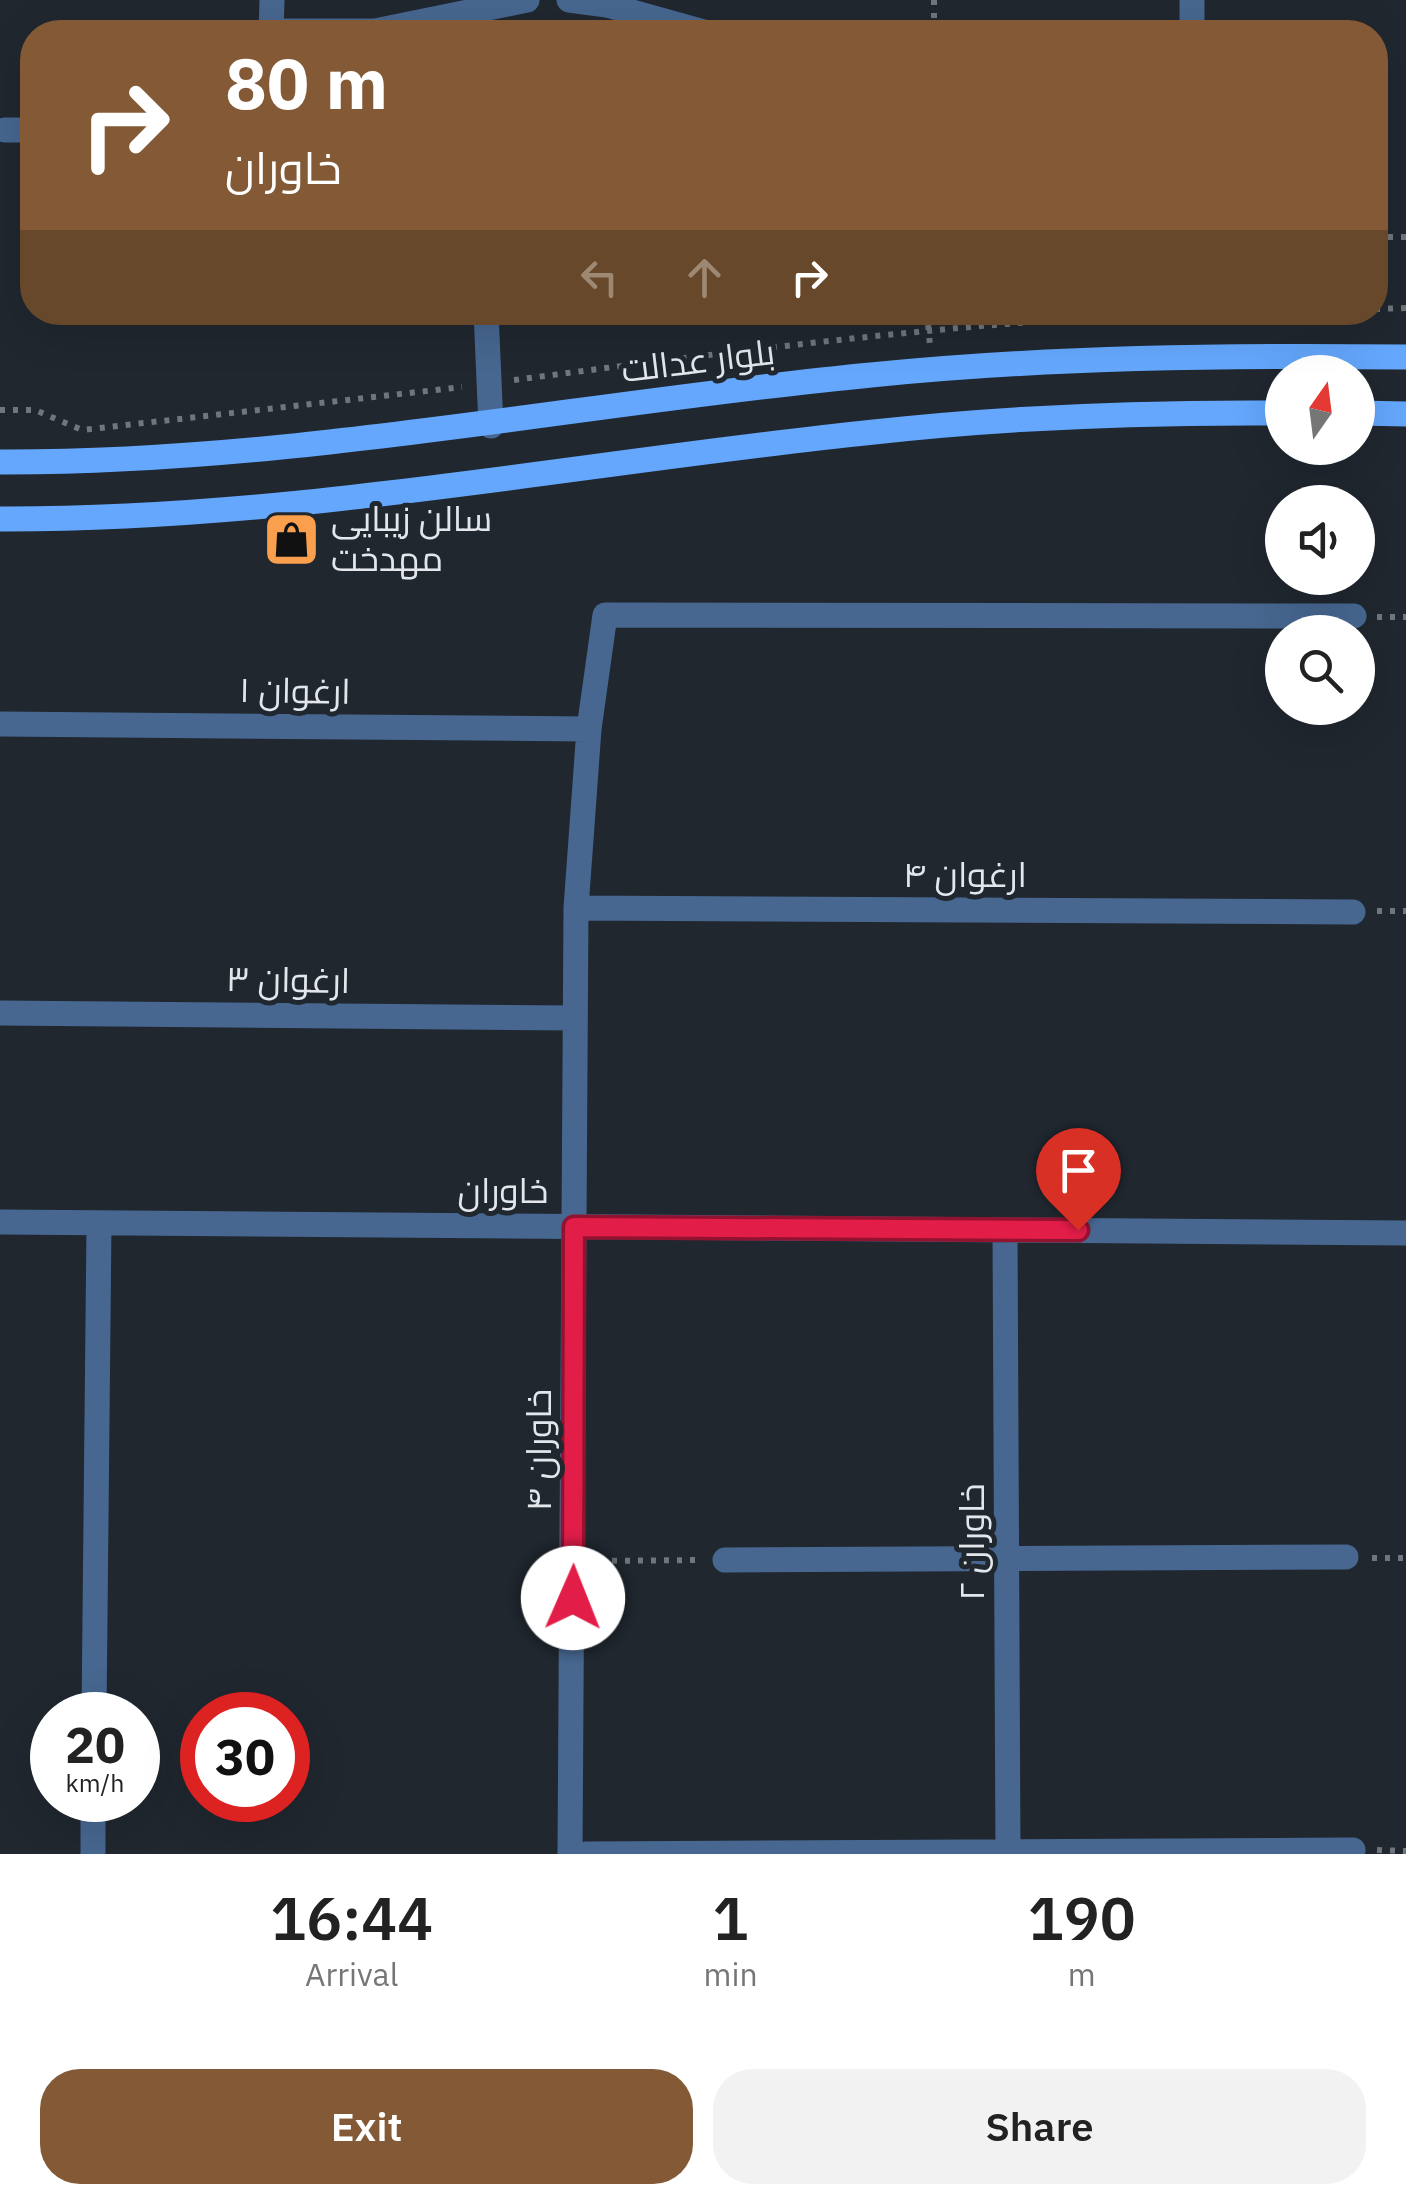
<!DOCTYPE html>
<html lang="en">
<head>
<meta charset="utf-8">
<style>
  :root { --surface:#fff; --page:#f2f2f2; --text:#222; --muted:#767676; --accent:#835a35 }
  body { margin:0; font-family:"IBM Plex Sans",Cairo,sans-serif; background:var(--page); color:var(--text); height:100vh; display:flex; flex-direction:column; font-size:38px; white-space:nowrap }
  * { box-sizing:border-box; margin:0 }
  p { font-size:32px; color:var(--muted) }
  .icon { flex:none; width:55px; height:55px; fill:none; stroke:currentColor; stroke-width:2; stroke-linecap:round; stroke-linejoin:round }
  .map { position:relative; height:1854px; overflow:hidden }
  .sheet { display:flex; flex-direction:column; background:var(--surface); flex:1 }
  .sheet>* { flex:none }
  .hud { position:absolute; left:20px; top:20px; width:1368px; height:305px; border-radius:40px; box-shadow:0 10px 40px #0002; background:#835a35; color:#fff; overflow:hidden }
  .needle { width:65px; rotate:14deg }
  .buttons { position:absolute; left:1265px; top:355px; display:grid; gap:20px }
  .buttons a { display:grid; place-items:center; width:110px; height:110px; border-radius:50%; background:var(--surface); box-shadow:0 10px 40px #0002; font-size:50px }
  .speed { position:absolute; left:30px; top:1692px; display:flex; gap:20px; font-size:50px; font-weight:700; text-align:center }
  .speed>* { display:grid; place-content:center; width:130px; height:130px; border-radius:50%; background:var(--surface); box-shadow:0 10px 40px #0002; line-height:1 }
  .speed small { font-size:25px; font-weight:400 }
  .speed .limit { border:15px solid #d22; background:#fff; color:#111 }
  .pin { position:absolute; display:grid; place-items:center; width:85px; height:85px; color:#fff; margin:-102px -42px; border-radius:50% 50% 50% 0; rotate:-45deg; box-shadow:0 0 10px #0007 }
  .pin .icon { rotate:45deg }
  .me { position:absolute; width:110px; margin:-55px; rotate:1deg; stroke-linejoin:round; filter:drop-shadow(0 0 8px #0008) }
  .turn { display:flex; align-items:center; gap:35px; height:210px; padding:0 40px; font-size:45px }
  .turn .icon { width:130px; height:130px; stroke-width:2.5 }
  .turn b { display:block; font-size:70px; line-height:85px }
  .lanes { display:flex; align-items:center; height:95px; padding:0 40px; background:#0003; justify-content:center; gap:50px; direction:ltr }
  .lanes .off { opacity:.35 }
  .eta { display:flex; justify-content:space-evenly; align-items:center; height:170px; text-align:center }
  .eta b { font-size:60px; font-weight:600; line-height:70px }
  .action { display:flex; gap:20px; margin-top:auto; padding:20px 40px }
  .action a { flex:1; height:115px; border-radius:40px; background:var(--accent); color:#fff; font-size:40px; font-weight:600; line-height:115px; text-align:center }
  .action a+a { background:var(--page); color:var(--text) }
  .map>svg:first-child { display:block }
</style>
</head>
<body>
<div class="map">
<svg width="1406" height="1854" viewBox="0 0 1406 1854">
  <rect width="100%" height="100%" fill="#20272f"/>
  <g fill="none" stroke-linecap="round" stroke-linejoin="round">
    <path stroke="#70767d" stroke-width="6" stroke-dasharray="5 8" stroke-linecap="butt" d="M934 0V32
      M1375 237H1406
      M1375 309 1406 308
      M927 312 930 346
      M514 380C751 349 989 318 1227 312
      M0 410H35L82 430 462 387
      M1377 617H1406
      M1377 911H1406
      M1372 1558H1406
      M599 1561 702 1560
      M1377 1850 1406 1851"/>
    <path stroke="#476790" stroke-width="25" d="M569 0 607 5 704 32
      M271 31H375L527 0
      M271 32 272 0
      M1192 32V0
      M5 130H32
      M486 312 491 426
      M0 724 589 729
      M576 908 1353 912
      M0 1013 575 1018
      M0 1222 1406 1233
      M1005 1230 1008 1854
      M725 1560 1346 1557
      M94 1715 99 1223
      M93 1854V1800
      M570 1854 576 908 589 729 605 615 1354 616
      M586 1854 1353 1850"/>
    <path stroke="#64a7fc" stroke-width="25" d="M1358 413 1406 414
      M0 462C294 463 579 403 871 375 1049 357 1227 355 1406 357
      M0 519C295 520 582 462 874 432 1009 417 1146 412 1282 413"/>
  </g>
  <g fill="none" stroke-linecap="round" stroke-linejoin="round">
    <defs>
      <path id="route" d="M573 1598 574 1227 1078 1230"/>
    </defs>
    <use href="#route" stroke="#92132f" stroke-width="25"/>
    <use href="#route" stroke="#e11d48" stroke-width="18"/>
  </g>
  <defs>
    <symbol id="shop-square" viewBox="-11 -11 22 22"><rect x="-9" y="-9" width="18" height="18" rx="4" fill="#f99f4d" stroke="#20272f"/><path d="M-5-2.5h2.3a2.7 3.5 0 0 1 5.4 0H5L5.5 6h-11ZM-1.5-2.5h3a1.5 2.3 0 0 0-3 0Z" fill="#111"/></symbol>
  </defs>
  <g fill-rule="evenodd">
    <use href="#shop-square" x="260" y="508" width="63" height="63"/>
  </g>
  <g text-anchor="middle" stroke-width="10" stroke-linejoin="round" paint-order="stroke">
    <g font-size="35" fill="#e3e7ec" stroke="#20272f">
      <text transform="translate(698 361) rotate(-7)" y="12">بلوار عدالت</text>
      <text transform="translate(295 691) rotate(1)" y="12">ارغوان ۱</text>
      <text x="965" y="887">ارغوان ۴</text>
      <text transform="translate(288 980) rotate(1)" y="12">ارغوان ۳</text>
      <text x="503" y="1203">خاوران</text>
      <text transform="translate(539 1450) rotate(-90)" y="12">خاوران ۴</text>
      <text transform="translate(972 1542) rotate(-90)" y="12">خاوران ۲</text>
    </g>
    <g font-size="35" fill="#e3e7ec" stroke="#20272f" text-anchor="start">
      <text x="331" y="531">سالن زیبایی<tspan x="331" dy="40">مهدخت</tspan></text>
    </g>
  </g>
</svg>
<div class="buttons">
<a><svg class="needle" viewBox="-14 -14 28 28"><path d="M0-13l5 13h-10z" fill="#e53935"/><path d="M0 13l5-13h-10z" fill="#767676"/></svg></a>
<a><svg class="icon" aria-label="sound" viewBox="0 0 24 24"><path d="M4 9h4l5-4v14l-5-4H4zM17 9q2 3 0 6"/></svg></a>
<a><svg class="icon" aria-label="search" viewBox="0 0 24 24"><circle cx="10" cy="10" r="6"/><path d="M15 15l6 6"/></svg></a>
</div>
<div class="speed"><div>20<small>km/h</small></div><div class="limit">30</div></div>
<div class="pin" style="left:1078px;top:1230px;background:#d93025"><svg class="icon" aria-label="arrive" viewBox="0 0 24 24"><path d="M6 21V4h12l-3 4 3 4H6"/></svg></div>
<svg class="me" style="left:573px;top:1598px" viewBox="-20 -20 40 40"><circle r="19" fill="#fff"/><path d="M0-13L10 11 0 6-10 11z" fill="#e11d48"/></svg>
<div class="hud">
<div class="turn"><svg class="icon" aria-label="right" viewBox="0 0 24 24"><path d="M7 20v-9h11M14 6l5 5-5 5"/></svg><div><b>80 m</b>خاوران</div></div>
<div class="lanes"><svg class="icon off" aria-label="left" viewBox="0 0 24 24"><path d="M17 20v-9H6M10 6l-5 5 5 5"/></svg><svg class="icon off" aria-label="ahead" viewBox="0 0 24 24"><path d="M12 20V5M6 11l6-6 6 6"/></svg><svg class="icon" aria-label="right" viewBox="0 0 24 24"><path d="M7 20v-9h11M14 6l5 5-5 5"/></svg></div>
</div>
</div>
<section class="sheet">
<div class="eta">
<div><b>16:44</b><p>Arrival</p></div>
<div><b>1</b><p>min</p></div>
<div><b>190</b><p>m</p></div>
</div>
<div class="action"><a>Exit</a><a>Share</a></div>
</section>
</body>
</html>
